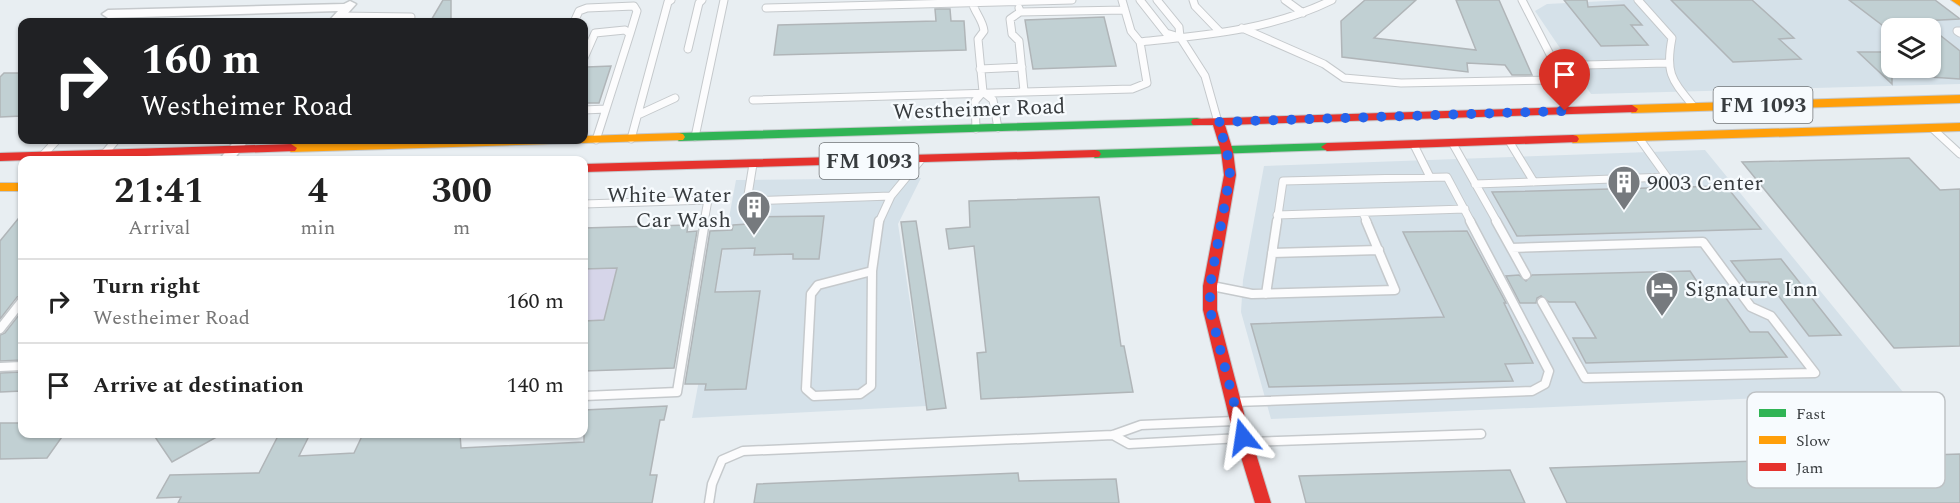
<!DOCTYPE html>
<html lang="en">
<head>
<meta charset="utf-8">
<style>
  :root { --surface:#fff; --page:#f2f2f2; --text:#222; --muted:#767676; --line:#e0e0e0 }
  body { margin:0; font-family:Spectral,serif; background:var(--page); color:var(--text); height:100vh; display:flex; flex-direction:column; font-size:22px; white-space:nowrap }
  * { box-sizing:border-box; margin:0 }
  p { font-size:20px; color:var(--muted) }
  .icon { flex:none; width:33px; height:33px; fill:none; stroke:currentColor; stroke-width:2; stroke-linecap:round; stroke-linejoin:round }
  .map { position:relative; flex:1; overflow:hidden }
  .side { position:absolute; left:18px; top:156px; width:570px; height:282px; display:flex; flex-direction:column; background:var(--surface); border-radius:12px; box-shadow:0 2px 4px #0004 }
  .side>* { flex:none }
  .banner { position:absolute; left:18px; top:18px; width:570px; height:126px; border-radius:12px; box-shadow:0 2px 4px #0004; background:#202124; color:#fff; overflow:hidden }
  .buttons { position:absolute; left:1881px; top:18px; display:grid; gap:12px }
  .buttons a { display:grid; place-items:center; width:60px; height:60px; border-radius:12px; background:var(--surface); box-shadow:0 2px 4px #0004; font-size:30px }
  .pin { position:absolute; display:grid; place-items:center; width:51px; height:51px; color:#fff; margin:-62px -26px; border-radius:50% 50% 50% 0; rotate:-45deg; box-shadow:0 0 6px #0007 }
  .pin .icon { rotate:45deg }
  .me { position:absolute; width:66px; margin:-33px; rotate:345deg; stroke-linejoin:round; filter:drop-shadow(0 0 4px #0008) }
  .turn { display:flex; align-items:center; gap:21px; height:126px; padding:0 24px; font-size:27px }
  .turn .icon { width:78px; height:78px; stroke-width:2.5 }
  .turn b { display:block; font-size:42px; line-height:51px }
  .eta { display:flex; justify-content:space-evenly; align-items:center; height:102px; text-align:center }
  .eta b { font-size:36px; font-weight:700; line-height:42px }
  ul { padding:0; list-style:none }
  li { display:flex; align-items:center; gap:18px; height:84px; padding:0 24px; border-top:2px solid var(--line) }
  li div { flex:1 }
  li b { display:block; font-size:22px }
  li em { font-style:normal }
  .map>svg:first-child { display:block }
</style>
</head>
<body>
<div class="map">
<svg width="1960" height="503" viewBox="0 0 1960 503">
  <rect width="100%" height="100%" fill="#e8eef2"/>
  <path fill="#d5e1e9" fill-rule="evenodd" d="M1626 0H1934L1960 20V84L1591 94 1535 11 1547 4ZM1892 28H1930V68H1892Z
    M1705 150 1903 392 1271 419 1241 312 1243 280 1264 166Z
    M921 178 898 224 926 406 692 418 736 180Z"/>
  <path fill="#d6d5e9" d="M617 268 604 320 584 321V269Z"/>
  <path fill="#c1d0d3" stroke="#b0b5b8" stroke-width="1.5" d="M443 0H451V22H430Z
    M1365 0H1416L1374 38 1476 50 1456 0H1499L1532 75H1512L1505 65 1467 63 1468 72 1342 57 1341 21Z
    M1564 0H1587L1588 7 1624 5 1642 25H1631L1648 45 1601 46Z
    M1671 0H1752L1794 38 1779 39 1801 59 1733 62Z
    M1849 0H1935L1960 19 1922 21 1960 51V79L1930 77V28H1886Z
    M935 9H950L951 21H964L966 50 774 55 778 25 936 21Z
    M1104 17 1116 66 1033 69 1025 20Z
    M1858 52H1892V84Z
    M611 66 599 103H584V76L587 67Z
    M4 73H22V116L0 117V77Z
    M1909 158 1940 190 1960 189V346L1894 348 1742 162Z
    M1726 186 1761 229 1517 236 1492 192Z
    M1099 197 1121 346H1124L1133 392 981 399 977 353 986 352 974 246 949 249 946 229 970 227 969 201Z
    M22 214V295L17 297 0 319V241Z
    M824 216 819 259H793V254L754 255 755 248 722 249 715 292 760 291 746 389 705 390 706 384H685L710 231 732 230 733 225 748 224 749 217Z
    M916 221 946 408 927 410 901 222Z
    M688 225 687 232 697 231 674 368 584 371V321L604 320 617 268 584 269V228Z
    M1467 231 1506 303H1504L1533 363 1505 364 1513 381 1269 387 1251 324 1444 317 1403 232Z
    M1781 259 1841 335 1809 336 1768 282H1747L1731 261Z
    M1690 271 1704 292 1721 291 1750 332H1768L1787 357 1586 363 1573 338H1596L1575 302H1549L1541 296 1537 298 1536 303H1520L1506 276 1519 275 1526 281 1532 275Z
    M22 311V360L0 361V335L5 333Z
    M22 372V391L0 392V373Z
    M667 406 664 420H660L650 475H657L652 503H178L181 497 157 498 170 475 259 473 279 434H310L299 456 354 453 363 434H460L461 448 584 442V410Z
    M0 423H22V434H64L47 458 0 459Z
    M153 434H222L172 462Z
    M1960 454V503H1567L1550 468Z
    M1510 470 1525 503H1306L1299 476Z
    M1018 473 1019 481 1116 479 1119 503H754L757 484Z"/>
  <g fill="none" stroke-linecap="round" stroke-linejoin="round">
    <defs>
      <path id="lane-far1" d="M1140 0 1166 33 1176 36
        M1157 0 1179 27 1180 37 1205 76 1218 122
        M1193 0 1195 6 1220 32
        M1285 0 1303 13
        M1638 0 1672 38C1665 74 1672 80 1694 107
        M972 2C975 13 983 20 984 31L978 39 983 92 993 100 998 128
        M766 8 1072 0
        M1019 8 1020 12 1010 19 1012 34 1019 41 1024 91
        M1020 12 1125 10
        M339 16 411 17
        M574 22 579 11 587 8 634 6 637 11 630 34
        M1242 28 1324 64 1344 78 1401 83 1556 80 1560 74 1522 0
        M1960 31H1957L1960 33
        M1140 42C1206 35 1271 30 1332 0
        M688 49 699 3 702 0
        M584 58 595 33 625 30 630 34 606 109
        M1585 65 1667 63
        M980 69 1022 67
        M753 100 1132 89 1147 83 1140 42 1131 31 1122 0
        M584 110 606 109 596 140
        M638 115 675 98
        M976 129 975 101 983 92
        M1933 129 1960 154
        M695 137 724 0
        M631 139 668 2 671 0
        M1509 141 1534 182
        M1453 144 1497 222
        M1414 145 1430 177
        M105 153 116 140
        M43 155 57 140
        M753 164 747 201 891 196 920 161
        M1475 184 1667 177 1639 138
        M584 204 708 200 704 222
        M1363 213 1367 222
        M1277 215 1465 209
        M879 222 891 196
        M1277 222 1283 181 1447 177 1471 222"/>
      <path id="lane" d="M1496 221 1511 248 1703 242 1751 307 1771 316 1815 373 1585 378 1542 302
        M1511 248 1526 275
        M1272 253 1379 250
        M872 271 871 386 860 394 814 396 806 389 811 294 818 285Z
        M872 271 879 221
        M1212 286 1252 294 1395 290 1366 221
        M1266 294 1277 221
        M0 329 22 301
        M0 367 22 366
        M584 396 677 392 705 221
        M1235 402 1532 391 1545 384 1549 371 1470 221
        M1113 435 1129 444 1241 438
        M1249 442 1481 434
        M709 503 712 484 722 460 743 451 1113 435 1141 425 1234 421"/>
      <path id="street" d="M350 1 356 4 340 22H328L338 11 108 18 102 14 108 10 344 4Z
        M235 140H249L233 160H219Z"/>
      <path id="fast" d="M1197 118 1201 119 1203 122 1201 125 679 141 673 137 679 133Z
        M1327 143 1333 147 1331 150 1095 158 1089 154 1095 150Z"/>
      <path id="slow" d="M1951 0H1960V6Z
        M1960 95V103L1632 113 1626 109 1632 105Z
        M1960 123V131L1573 143 1567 139 1573 135Z
        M679 133 683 134 685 137 683 140 291 152 285 148 291 144 455 140H584V136Z
        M0 183H22V191H0Z"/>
      <path id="jam" d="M1632 105 1638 109 1636 112 1225 125 1233 151 1236 175 1217 286V310L1246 421 1271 503H1255L1230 421 1203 310V286L1224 175 1221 151 1213 125H1193L1191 122 1193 119Z
        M1573 135 1577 136 1579 139 1577 142 1327 151 1321 147 1327 143Z
        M291 144 297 148 295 151 0 161V153Z
        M1095 150 1099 151 1101 154 1099 157 584 172V164Z"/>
    </defs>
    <use href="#lane-far1" stroke="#c5c9cc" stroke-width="9"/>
    <use href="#lane" stroke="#c5c9cc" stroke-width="11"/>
    <use href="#street" stroke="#c5c9cc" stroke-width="3"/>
    <use href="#fast" stroke="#c5c9cc" stroke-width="2"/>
    <use href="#slow" stroke="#c5c9cc" stroke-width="2"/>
    <use href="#jam" stroke="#c5c9cc" stroke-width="2"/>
    <use href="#lane-far1" stroke="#fcfcfd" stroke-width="7"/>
    <use href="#lane" stroke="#fcfcfd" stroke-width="8"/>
    <use href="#street" fill="#fcfcfd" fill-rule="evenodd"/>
    <use href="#fast" fill="#30b455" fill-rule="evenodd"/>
    <use href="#slow" fill="#ff9f0a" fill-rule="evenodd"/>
    <use href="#jam" fill="#e5322d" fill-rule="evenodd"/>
  </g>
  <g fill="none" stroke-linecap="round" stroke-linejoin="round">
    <path stroke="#2563eb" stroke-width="10" stroke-dasharray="0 18" d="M1243 437 1210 310V286L1230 175 1227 151 1218 122 1565 111"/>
  </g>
  <defs>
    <symbol id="building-pin" viewBox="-11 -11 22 30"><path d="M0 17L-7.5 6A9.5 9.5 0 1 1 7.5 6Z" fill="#767a7e" stroke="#f7fbfe"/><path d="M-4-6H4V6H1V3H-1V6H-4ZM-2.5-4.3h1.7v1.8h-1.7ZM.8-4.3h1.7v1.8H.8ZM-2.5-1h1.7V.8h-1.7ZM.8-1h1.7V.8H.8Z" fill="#fff"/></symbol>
    <symbol id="hotel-pin" viewBox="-11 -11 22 30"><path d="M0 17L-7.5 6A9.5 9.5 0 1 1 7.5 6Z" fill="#767a7e" stroke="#f7fbfe"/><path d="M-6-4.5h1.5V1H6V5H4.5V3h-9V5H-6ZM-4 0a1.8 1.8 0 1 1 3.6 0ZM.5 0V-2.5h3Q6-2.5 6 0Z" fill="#fff"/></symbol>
  </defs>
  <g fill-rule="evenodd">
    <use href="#building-pin" x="1605" y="163" width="38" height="52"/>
    <use href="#building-pin" x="735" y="188" width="38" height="52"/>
    <use href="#hotel-pin" x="1643" y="269" width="38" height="52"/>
  </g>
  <g text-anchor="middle" stroke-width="4.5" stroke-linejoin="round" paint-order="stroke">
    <g fill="#f7fbfe" stroke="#717578" stroke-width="1.5">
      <rect x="1713.5" y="87" width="99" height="36" rx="4.5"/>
      <rect x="819.5" y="143" width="99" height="36" rx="4.5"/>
    </g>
    <g font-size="21" font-weight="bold" fill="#383c3f">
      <text x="1763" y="112">FM 1093</text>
      <text x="869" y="168">FM 1093</text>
    </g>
    <g font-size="22" fill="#383c3f" stroke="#f7fbfe">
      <text transform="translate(979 108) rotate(-2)" y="8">Westheimer Road</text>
    </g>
    <g font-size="22" fill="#383c3f" stroke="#f7fbfe" text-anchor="start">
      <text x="1647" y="190">9003 Center</text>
      <text x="731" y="202" text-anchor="end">White Water<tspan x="731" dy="25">Car Wash</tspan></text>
      <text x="1685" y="296">Signature Inn</text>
    </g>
  </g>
  <rect x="1747" y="392" width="198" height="96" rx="9" fill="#f7fbfe" stroke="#bec2c5" stroke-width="1.5"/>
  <rect x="1759" y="409" width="27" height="8" fill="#30b455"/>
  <rect x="1759" y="436" width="27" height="8" fill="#ff9f0a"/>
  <rect x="1759" y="463" width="27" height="8" fill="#e5322d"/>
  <g font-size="16" fill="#383c3f">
    <text x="1796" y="419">Fast</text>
    <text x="1796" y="446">Slow</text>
    <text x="1796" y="473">Jam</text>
  </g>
</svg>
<div class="buttons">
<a><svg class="icon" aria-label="layers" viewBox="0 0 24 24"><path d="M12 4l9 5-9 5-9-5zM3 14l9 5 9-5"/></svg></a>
</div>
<div class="pin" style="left:1565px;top:111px;background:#d93025"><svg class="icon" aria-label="arrive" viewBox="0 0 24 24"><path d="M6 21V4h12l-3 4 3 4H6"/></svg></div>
<svg class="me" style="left:1243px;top:437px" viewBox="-20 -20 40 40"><path d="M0-17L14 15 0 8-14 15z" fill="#2563eb" stroke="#fff" stroke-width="4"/></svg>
<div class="banner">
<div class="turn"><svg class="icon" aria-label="right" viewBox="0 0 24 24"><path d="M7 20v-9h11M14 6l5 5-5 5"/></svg><div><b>160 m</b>Westheimer Road</div></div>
</div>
<section class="side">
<div class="eta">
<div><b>21:41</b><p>Arrival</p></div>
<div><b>4</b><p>min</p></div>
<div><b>300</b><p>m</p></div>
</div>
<ul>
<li><svg class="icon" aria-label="right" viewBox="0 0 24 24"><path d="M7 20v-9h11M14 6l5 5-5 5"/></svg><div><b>Turn right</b><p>Westheimer Road</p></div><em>160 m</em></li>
<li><svg class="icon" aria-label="arrive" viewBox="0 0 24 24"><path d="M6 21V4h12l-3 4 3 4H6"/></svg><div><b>Arrive at destination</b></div><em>140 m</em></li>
</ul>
</section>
</div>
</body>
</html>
